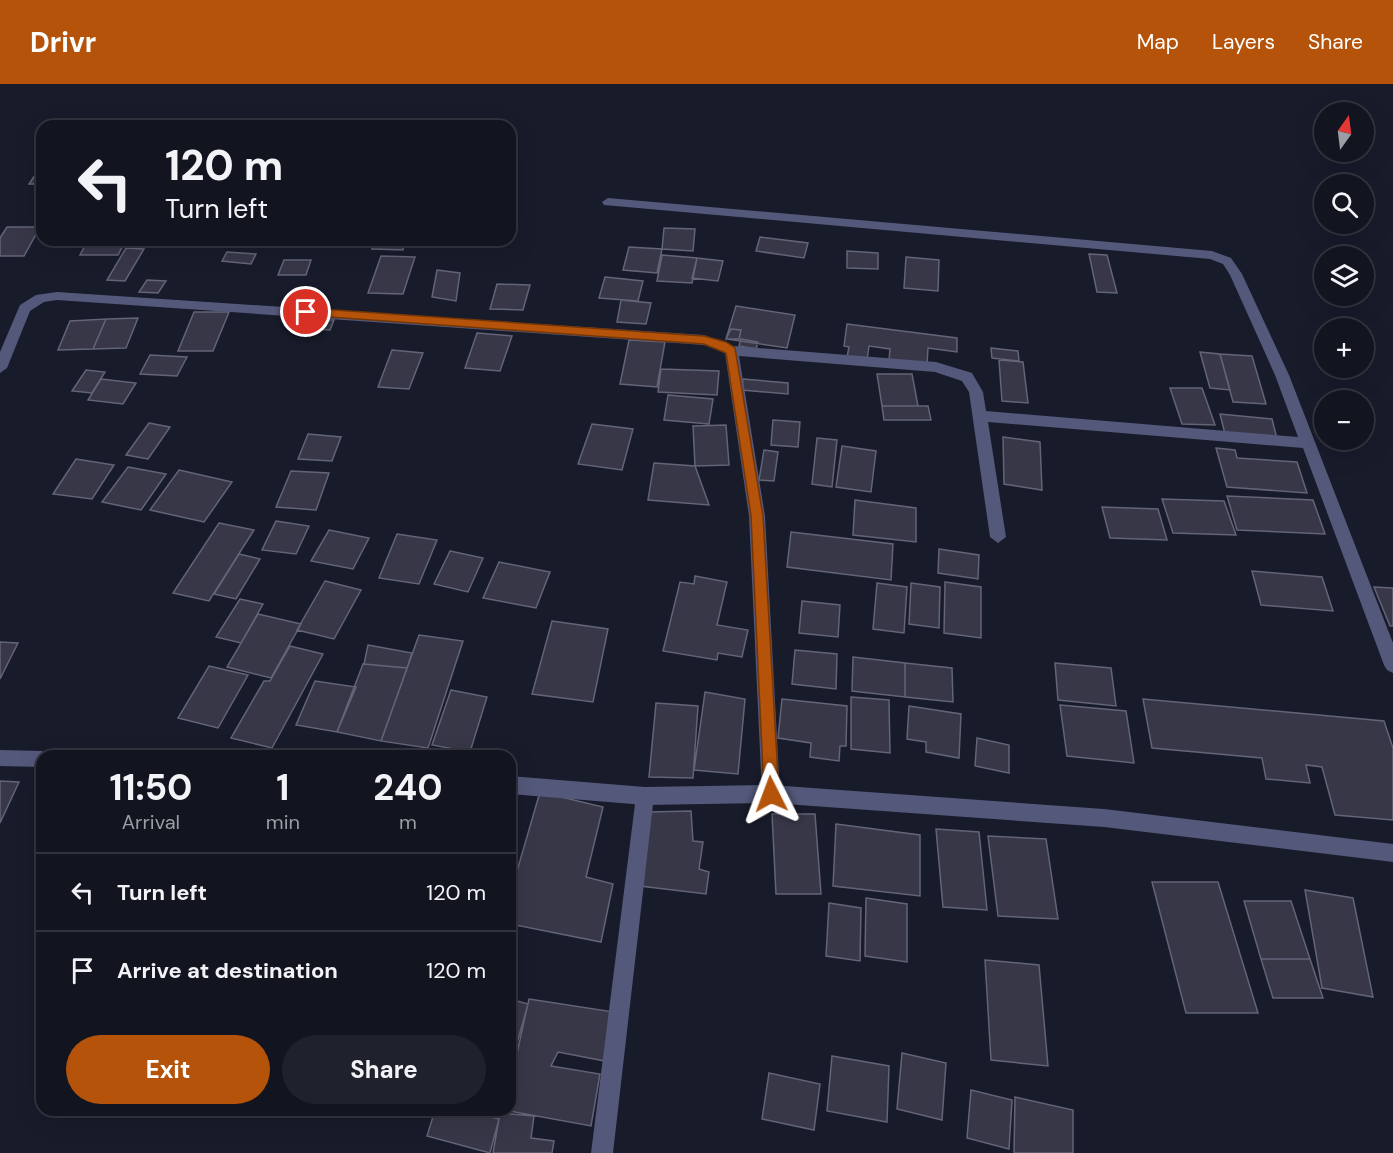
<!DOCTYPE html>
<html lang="en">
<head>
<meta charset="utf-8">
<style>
  :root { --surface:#121420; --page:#1f212d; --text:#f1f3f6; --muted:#9c9ea5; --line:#31333e; --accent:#b45309 }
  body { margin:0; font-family:"DM Sans",sans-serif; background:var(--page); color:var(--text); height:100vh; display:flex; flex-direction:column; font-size:22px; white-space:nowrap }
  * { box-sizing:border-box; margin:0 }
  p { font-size:20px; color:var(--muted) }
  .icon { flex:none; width:33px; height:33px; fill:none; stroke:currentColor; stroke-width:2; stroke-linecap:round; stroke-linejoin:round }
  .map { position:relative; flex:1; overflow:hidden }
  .details { position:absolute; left:36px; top:666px; width:480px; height:366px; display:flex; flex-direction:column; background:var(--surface); border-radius:18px; box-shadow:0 6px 24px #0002,0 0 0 2px var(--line) }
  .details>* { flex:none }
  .hud { position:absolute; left:36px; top:36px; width:480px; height:126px; border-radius:18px; box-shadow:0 6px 24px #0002,0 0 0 2px var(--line); background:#121420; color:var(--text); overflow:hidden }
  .needle { width:39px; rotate:14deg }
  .controls { position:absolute; left:1314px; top:18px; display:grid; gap:12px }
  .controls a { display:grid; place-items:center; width:60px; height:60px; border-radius:50%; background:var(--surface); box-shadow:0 6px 24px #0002,0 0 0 2px var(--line); font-size:30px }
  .pin { position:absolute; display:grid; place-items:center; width:51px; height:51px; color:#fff; margin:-26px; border:3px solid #fff; border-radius:50%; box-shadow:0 2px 6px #0007 }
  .me { position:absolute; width:66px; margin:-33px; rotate:357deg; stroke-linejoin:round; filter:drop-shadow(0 0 4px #0008) }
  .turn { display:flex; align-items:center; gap:21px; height:126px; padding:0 30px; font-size:27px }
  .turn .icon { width:78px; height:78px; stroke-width:2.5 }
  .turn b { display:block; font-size:42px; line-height:51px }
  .eta { display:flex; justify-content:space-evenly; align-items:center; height:102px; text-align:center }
  .eta b { font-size:36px; font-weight:700; line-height:42px }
  .action { display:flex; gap:12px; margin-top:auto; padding:12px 30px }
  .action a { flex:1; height:69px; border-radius:36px; background:var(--accent); color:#fff; font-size:24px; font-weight:700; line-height:69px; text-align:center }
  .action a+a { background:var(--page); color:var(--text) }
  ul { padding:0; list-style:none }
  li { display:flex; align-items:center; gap:18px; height:78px; padding:0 30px; border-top:2px solid var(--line) }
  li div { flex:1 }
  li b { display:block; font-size:22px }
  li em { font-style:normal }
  header { display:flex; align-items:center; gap:36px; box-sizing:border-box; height:84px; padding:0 30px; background:var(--accent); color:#fff }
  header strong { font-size:28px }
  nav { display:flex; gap:33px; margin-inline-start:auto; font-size:21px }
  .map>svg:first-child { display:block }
</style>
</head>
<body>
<header>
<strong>Drivr</strong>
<nav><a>Map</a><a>Layers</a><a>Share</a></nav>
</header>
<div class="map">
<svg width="1393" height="1069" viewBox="0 0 1393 1069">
  <rect width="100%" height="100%" fill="#181b2a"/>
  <path fill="#373748" stroke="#636477" stroke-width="1.5" d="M42 81V100H29Z
    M7 143H40L24 172H0V154Z
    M664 144 695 145 693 167 662 165Z
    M760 153 808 159 804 174 756 167Z
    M88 156H126L118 171H80Z
    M375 156H405L403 166 372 165Z
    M629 163 662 165 657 189 623 186Z
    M126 164 144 165 125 197 107 196Z
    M847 167 878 169V185L847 184Z
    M227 168 256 170 251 180 222 177Z
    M1089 170 1107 171 1117 209 1097 208Z
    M662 171 697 174 692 199 657 197Z
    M381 172 415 173 403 210 368 209Z
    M906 173 939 176 938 207 904 204Z
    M697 174 723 177 718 197 692 194Z
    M284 176H311L306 191H278Z
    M437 186 460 189 456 217 432 213Z
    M605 193 643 197 638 217 599 214Z
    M147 196 166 197 158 209 139 208Z
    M497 200 530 201 523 226 490 225Z
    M621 216 651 219 646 240 617 238Z
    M736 222 795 231 787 264 726 255Z
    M194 228H229L213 267H178Z
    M138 234 126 264 93 265 106 235Z
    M106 235 93 265 58 266 70 237Z
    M298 235 334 236 330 246 294 244Z
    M847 240 957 254V268L928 264 927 281 889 276 890 265 869 262 867 276 847 273 849 263 844 262Z
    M731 245 741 246 739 255H726Z
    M477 249 512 252 500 287 465 284Z
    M741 255 758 258 756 265 739 262Z
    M629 256 665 258 657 303 620 300Z
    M991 264 1018 267 1019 277 992 274Z
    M392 266 423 269 409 305 378 303Z
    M1200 268 1220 270 1230 306 1210 304Z
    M1220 270 1252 272 1266 320 1233 318Z
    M150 271 187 273 177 292 140 290Z
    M999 276 1023 278 1028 319 1002 317Z
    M661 285 719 287 717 311 658 308Z
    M86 286 105 288 92 309 72 307Z
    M877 290H912L918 322H882Z
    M101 295 136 299 123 320 88 316Z
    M743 295 788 299V310L742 306Z
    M1170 304H1202L1215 341 1182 340Z
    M668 311 713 315 709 340 664 336Z
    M882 322H928L931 336H884Z
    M1220 330 1272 335 1277 355 1225 350Z
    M773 336 800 338 798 363 771 361Z
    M149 339 170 343 148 375 126 371Z
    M592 340 633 345 622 386 578 380Z
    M726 341 729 381 695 382 693 342Z
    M308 350 341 353 332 377 298 375Z
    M1003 353 1040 358 1042 406 1004 400Z
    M817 354 837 356 832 403 812 400Z
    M842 362 876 367 871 408 836 403Z
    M1216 364 1235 366 1237 374 1297 378 1307 409 1227 403Z
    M764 366 778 368 774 397 759 396Z
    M76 375 114 381 92 415 53 410Z
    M654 379 695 382 709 421 648 416Z
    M128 383 166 390 141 426 102 418Z
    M179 386 232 398 204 438 150 426Z
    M291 387 329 389 316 426 276 423Z
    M1227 412 1313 416 1325 450 1237 446Z
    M1162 415 1224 417 1236 451 1173 449Z
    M855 416 916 424V458L853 451Z
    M1102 423 1158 425 1167 456 1110 454Z
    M276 437 309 442 296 470 262 466Z
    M219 439 254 446 209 517 173 509Z
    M329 446 369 454 353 485 311 477Z
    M791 448 893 460 891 496 787 483Z
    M397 450 437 456 419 500 379 494Z
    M939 465 979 471 978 495 938 489Z
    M450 467 483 474 468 508 434 500Z
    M239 470 260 475 236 515 214 510Z
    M499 478 550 488 536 524 483 514Z
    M1252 487 1322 493 1333 527 1261 521Z
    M695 492 727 498 717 541 748 546 742 573 718 569 717 576 663 567 680 498 694 500Z
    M325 497 361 506 334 555 297 546Z
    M945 498 981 503V554L944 549Z
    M877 499 907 503 904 549 873 545Z
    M911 499 940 503 939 544 909 540Z
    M1374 503 1393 504V542H1390Z
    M240 515 263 520 241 559 216 553Z
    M802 517 840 521 838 553 799 549Z
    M258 530 301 540 271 594 227 583Z
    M552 537 608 545 593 618 532 610Z
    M419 551 463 557 428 664 381 657Z
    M0 558 18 559 0 595Z
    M368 561 412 569 407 584 364 580Z
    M290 562 323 570 272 664 231 654 264 597H270Z
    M795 566 837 570 836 605 792 600Z
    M853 573 905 579V613L852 607Z
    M905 579 952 584 953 618 905 613Z
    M1055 579 1111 584 1116 622 1058 616Z
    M363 580 407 584 381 657 337 648Z
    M209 582 248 591 218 644 178 634Z
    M315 597 356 603 337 648 296 641Z
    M451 606 487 613 470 668 432 661Z
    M705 608 745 615 738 690 694 686Z
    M851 613 889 616 890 669 851 665Z
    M782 615 847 622 846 662H840L839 677 810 673 811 659 778 654Z
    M1143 615 1384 637 1393 664V736L1335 731 1322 683 1306 681 1310 699 1266 695 1262 674 1152 664Z
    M656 619 698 622 693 694 649 693Z
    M1060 621 1126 627 1134 679 1067 672Z
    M909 622 961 630 959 674 926 668V658L907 655Z
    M977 654 1009 661V689L975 682Z
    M0 697 19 698 0 739Z
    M540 708 603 723 586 793 613 800 601 858 510 840V811Z
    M691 727 693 757 703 758 699 785 709 788 706 810 640 802 649 728Z
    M772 730H815L821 810H776Z
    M836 740 920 751V812L833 802Z
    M936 745 979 748 987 826 943 823Z
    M988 752 1046 755 1058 835 998 832Z
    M1152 798H1218L1258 929H1186Z
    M1305 806 1353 814 1373 913 1322 904Z
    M866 814 907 820V878L865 872Z
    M1244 817H1291L1310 875H1261Z
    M829 819 861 824 860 877 826 872Z
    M1261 875H1310L1323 914H1273Z
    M985 876 1039 881 1048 982 991 976Z
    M510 915 528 920 510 984Z
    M529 915 614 928 605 977 558 968 551 982 600 990 591 1042 504 1026H510V1001Z
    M902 969 946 979 942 1036 897 1025Z
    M832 972 889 982 887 1038 827 1027Z
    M769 989 820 1000 814 1046 762 1035Z
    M971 1006 1012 1016 1009 1065 967 1054Z
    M1015 1013 1073 1026V1069H1014Z
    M435 1026H463L499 1035 490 1069 427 1052Z
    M500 1029 534 1032 531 1054 554 1057 552 1069H493Z"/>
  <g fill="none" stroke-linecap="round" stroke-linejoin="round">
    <path fill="#54587a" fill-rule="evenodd" d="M608 114 1212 167 1231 174 1242 190 1289 291 1393 559V589L1387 586 1384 581 1303 364 988 338 1006 453 998 459 990 453 969 308 962 297 935 288 739 272 765 432 780 710 778 716 771 719 764 716 762 710 749 432 725 269 704 261 57 216 44 218 30 227 7 284 0 289V268L20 221 36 211 57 208 704 251 734 262 936 278 972 289 983 308 986 327 1298 353 1275 291 1230 191 1223 180 1210 175 604 121 602 118Z
      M645 703 652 706 654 712 613 1069H591L636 712 638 706Z"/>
    <path fill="#54587a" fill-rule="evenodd" d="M0 666 42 667 50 672H42V683L0 682Z
      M510 692 645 703 771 701 1104 725 1393 760V778L1104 743 771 719 645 721 510 710Z"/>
  </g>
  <path fill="#b45309" stroke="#753606" stroke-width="1.5" d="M306 224 704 252 726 258 735 264 763 432 779 710 777 715 771 717 766 715 764 710 751 432 726 269 704 260 302 231V226Z"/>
</svg>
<div class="controls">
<a><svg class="needle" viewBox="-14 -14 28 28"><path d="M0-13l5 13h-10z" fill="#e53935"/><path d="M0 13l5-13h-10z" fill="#9c9ea5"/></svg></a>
<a><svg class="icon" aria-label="search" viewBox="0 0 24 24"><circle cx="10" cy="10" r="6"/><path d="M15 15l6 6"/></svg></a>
<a><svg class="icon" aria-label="layers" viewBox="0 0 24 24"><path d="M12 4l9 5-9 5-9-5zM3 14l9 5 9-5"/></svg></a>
<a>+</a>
<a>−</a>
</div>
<div class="pin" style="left:306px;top:228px;background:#d93025"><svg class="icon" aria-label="arrive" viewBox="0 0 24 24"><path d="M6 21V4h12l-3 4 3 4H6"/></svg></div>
<svg class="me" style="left:771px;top:710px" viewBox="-20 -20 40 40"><path d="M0-17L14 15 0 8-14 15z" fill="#b45309" stroke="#fff" stroke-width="4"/></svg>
<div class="hud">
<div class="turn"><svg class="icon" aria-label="left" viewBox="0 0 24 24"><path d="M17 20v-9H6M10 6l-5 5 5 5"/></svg><div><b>120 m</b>Turn left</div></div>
</div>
<section class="details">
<div class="eta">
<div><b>11:50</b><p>Arrival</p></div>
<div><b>1</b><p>min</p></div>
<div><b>240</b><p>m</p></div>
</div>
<ul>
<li><svg class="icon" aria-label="left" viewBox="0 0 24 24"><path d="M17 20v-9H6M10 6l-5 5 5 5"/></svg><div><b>Turn left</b></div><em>120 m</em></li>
<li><svg class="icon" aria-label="arrive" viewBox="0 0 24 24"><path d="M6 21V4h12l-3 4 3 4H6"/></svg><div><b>Arrive at destination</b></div><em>120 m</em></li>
</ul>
<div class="action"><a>Exit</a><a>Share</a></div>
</section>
</div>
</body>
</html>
